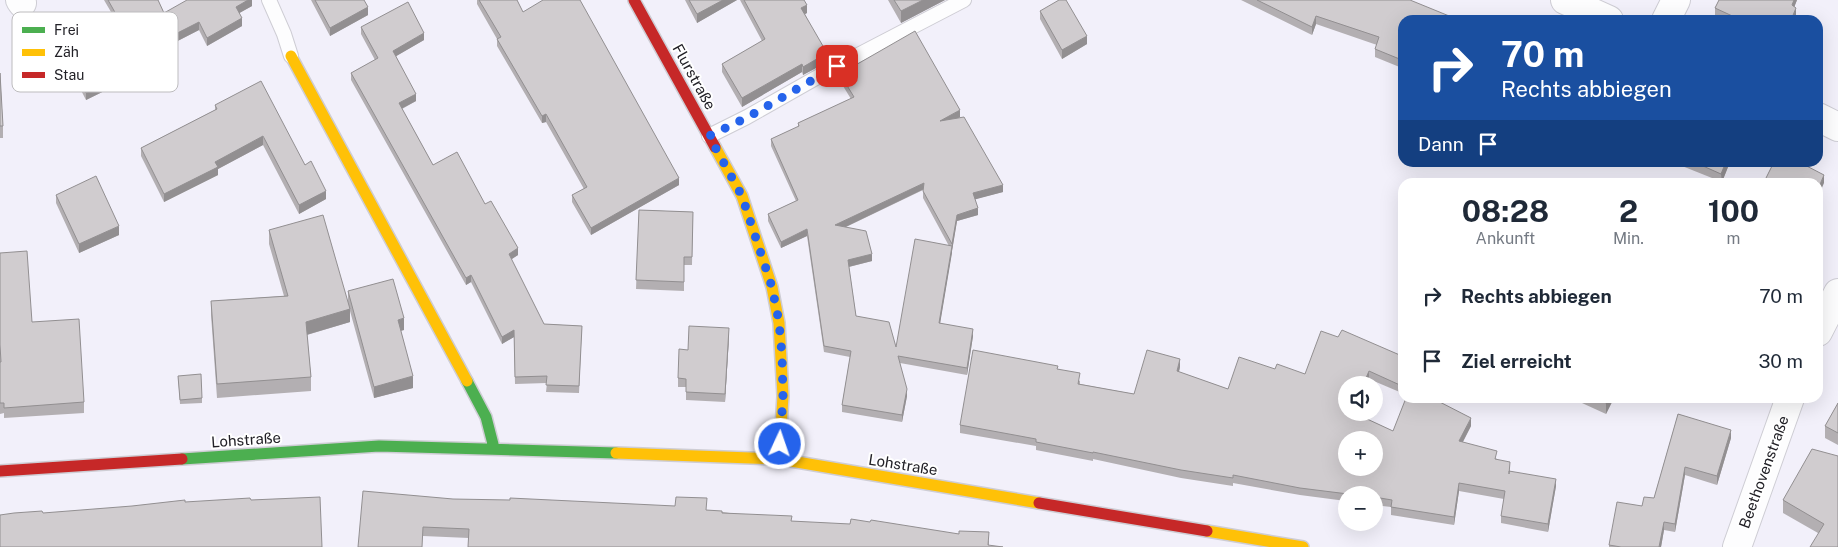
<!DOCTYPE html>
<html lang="de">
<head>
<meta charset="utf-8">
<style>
  :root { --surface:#fff; --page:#f6f6f7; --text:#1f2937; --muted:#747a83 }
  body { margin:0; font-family:"Public Sans",sans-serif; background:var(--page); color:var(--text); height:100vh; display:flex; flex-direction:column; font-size:19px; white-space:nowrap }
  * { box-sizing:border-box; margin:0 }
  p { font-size:16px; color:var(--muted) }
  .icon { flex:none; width:28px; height:28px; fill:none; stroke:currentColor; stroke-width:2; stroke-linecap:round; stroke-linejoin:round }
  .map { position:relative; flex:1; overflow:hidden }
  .sheet { position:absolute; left:1398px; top:178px; width:425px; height:225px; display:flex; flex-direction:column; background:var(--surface); border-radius:15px; box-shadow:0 5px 20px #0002 }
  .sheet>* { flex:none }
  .banner { position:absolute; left:1398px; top:15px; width:425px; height:152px; border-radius:15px; box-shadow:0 5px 20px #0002; background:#1a4fa0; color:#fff; overflow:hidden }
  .tools { position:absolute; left:1338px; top:376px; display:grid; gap:10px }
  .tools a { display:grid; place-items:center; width:45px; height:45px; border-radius:50%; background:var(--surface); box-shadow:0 5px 20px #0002; font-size:25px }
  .pin { position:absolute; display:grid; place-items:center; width:42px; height:42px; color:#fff; margin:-21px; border-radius:10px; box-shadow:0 2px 8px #0006 }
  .me { position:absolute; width:55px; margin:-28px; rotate:3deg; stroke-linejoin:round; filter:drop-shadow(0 0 4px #0008) }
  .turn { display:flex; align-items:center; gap:18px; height:105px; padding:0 20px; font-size:22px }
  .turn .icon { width:65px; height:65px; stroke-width:2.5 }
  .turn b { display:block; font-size:35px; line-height:42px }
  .then { display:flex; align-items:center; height:48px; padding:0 20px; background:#0003; gap:10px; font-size:19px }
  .eta { display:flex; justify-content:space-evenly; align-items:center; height:85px; text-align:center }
  .eta b { font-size:30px; font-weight:700; line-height:35px }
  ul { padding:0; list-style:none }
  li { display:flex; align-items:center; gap:15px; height:65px; padding:0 20px }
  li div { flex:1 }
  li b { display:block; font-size:19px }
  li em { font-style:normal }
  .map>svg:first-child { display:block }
</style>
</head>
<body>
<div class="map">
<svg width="1838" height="547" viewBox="0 0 1838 547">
  <rect width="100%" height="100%" fill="#f2f0fa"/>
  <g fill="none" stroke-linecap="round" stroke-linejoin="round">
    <defs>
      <path id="lane" d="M269 0 284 34 291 56
        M709 136 747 117 837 66 964 0"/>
      <path id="street" d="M20 0 22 3
        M1565 0 1609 20
        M1666 20 1676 0
        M1818 117 1838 127
        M1818 332 1838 293
        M1737 547 1790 398"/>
      <path id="fast" d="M467 381 486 417 494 448
        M182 459 379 446 616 453"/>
      <path id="slow" d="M291 56 467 381
        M715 147 742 196 772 287 779 323 783 396 779 459
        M616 453 779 459 1039 503
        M1207 531 1303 547"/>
      <path id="jam" d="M634 0 715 147
        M0 471 182 459
        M1039 503 1207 531"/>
    </defs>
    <use href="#lane" stroke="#cecdd4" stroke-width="16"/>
    <use href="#street" stroke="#cecdd4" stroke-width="30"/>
    <use href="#fast" stroke="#cecdd4" stroke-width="14"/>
    <use href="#slow" stroke="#cecdd4" stroke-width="14"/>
    <use href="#jam" stroke="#cecdd4" stroke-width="14"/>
    <use href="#lane" stroke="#fdfdfe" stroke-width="14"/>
    <use href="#street" stroke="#fdfdfe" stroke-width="28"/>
    <use href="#fast" stroke="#4caf50" stroke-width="11"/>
    <use href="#slow" stroke="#ffc107" stroke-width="11"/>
    <use href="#jam" stroke="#c62828" stroke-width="11"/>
  </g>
  <path fill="#b3afb2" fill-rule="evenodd" d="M104 0H158L164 13 252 0V6L239 13 242 26 207 46 199 30 147 57 149 69 86 100 65 59V51L118 24Z
    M311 0H364L368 15 330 36Z
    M477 0H517L523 12 679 185 591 235 572 202V195L584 189 546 122 542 123 497 46V39L477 4Z
    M685 0H737L697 23Z
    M740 0H804L807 13 805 14 827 62 803 75 802 72 742 107 722 72V64L762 41Z
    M888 0H945L901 23Z
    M1241 0H1410L1402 20V68L1375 57V49L1377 45 1316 24 1312 35Z
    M1719 0H1797L1794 7 1796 16 1794 20H1724L1715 16V8Z
    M1040 11 1087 44 1062 59 1040 19Z
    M361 27 424 40 396 56 416 101 402 109 433 165 485 204 518 255 511 259 544 324 582 326 579 393 546 392 547 383 515 384 514 337 502 344 471 282 466 285 351 80V73L375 60 361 34Z
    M0 73 3 126V138H0Z
    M840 74 960 117 958 118 1003 192 975 199 978 215 957 221 940 323 973 336 967 375 900 363 907 396 902 422 842 412V405L850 357 824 352 807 236 781 248 768 221V214L796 201 771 146V139L798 127V123L851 99 840 81ZM923 190V198L949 246 896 347 856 316 849 267 872 261 846 227Z
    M215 105 305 165 326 199 299 214 263 145 218 169V175L164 202 141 156V148L215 110Z
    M1677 162H1730L1722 182 1677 164Z
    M56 195 119 235 79 253 56 203Z
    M639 210 693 212 692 265H684V291L636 289Z
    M269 230 348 301V291L404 330 401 331 413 388 374 398 350 311V322L307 335 311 377V391L217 398 211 315V301L284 296 269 244Z
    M0 253 32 322 84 402V413L4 418V413L0 414Z
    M729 337 725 402 686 400V387H678V378L688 350Z
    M1338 337 1402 356V393L1369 379 1353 413 1393 431 1471 426 1463 442 1497 459 1510 471 1556 486 1548 532 1501 523V516L1504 499 1459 491 1454 525 1391 515V507L1374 505V495H1346V501L1300 495 1233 483V486L1181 478 1093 459V461L1036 450V446L960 433V425L1058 369 1080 381V384L1134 394 1180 367 1179 372 1228 389 1275 369 1305 374Z
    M178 376 202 398V403L180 404Z
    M1571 398H1614L1606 414Z
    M1838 403V445L1825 438V426Z
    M1678 414 1731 438 1717 485 1685 475 1675 532 1664 530 1661 547H1609V545L1642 506 1654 498Z
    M1838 456V547L1818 533 1783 513V500Z
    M453 499 707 510 792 521 989 541V545L469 538 423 536 358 547Z"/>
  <path fill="#928f91" d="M248 0H252V6L236 15V7Z
    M723 0H737L697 23V14Z
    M923 0H945L901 23V11Z
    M1794 0H1797L1792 13V5Z
    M807 5V13L801 16V8Z
    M368 7V15L330 36V28Z
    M1796 8V16L1794 20H1791Z
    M1316 16V24L1312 35V27Z
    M242 18V26L207 46V38Z
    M199 22V30L144 58V50Z
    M424 33V40L393 58V51Z
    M1087 36V44L1062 59V50Z
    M827 53V62L803 75V67Z
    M149 61V69L86 100V93Z
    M802 64V72L742 107V98Z
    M416 94V101L399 110V103Z
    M960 110V117L940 128V121Z
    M546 114V122L542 123V116Z
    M263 136V145L218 169V175L164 202V194L215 162Z
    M1726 162H1730L1722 182 1721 174Z
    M1824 175V183L1818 197V189Z
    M679 178V185L591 235V228Z
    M924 183V189L835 232V225Z
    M1003 185V192L973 200V193Z
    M326 191V199L299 214V205Z
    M978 208V215L957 221 952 251V244L957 215Z
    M119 226V235L79 253V244Z
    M807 229V236L781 248V242Z
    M952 246V253L939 330V323Z
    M518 248V255L509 261V254Z
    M872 254V261L848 267V260Z
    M471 275V282L466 285V278Z
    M350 309V322L306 335V322Z
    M404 318V330L398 331V320Z
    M729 328V337L725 402V394Z
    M973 329V336L967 375V368Z
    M514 330V337L502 344V337Z
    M1180 359V367L1177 379V371Z
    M1369 371V379L1366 385H1363Z
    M413 376V388L374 398V387Z
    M907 389V396L902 422V415Z
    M1608 398H1614L1606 414V403Z
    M1471 418V426L1459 449V441Z
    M1731 430V438L1717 485V476Z
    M1685 467V475L1675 532V524Z
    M1556 479V486L1548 532V524Z
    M1459 483V491L1454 525V517Z
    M1664 522V530L1661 547H1659Z"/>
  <path fill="#d0cccf" stroke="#928f91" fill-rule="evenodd" d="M108 0H158L164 13 187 0H248L236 7 242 18 207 38 199 22 144 50 149 61 86 93 65 51 121 23Z
    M315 0H364L368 7 330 28Z
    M479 0H517L523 12 543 0H580L679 178 591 228 572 195 587 187 546 114 542 116 497 39 501 37Z
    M689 0H723L697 14Z
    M744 0H804L807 5 801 8 827 53 803 67 802 64 742 98 722 64 765 39Z
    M894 0H923L901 11Z
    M1059 0H1066L1087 36 1062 50 1040 11Z
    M1257 0H1410L1459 20H1402V60L1375 49 1379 37 1316 16 1312 27Z
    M1719 0H1794L1792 5 1796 8 1791 20H1741L1715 8Z
    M408 2 424 33 393 51 416 94 399 103 433 165 457 152 485 204 491 201 518 248 509 254 544 324 582 326 579 386 546 385 547 376 515 377 514 330 502 337 471 275 466 278 351 73 378 58 361 27Z
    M915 31 960 110 940 121 964 117 1003 185 973 193 978 208 957 215 952 244 923 191 924 183 835 225 866 231 872 254 848 260 856 316 889 322 896 347 915 239 952 246 939 323 973 329 967 368 898 356 907 389 902 415 842 405 851 351 824 346 807 229 781 242 768 214 798 200 771 139 799 126 798 123 854 97 840 74Z
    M0 73 3 126H0Z
    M261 81 305 165 311 161 326 191 299 205 263 136 215 162 218 167 164 194 141 148 217 109 215 105Z
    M1694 162H1726L1721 174Z
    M1774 162H1799L1824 175 1818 189V182H1764Z
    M96 176 119 226 79 244 56 195Z
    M639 210 693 212 692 257H684V282L636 280Z
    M323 215 350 309 306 322 311 377 217 384 211 301 288 296 269 230Z
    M27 251 32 322 79 319 84 402 4 408V403H0V362H1L0 345V253Z
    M393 279 404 318 398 320 413 376 374 387 348 291Z
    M689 326 729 328 725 394 686 392V379L678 378 679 349 688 350Z
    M1342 330 1402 356V386L1369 371 1363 385H1346V412H1352L1393 431 1406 398H1432L1471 418 1459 441 1497 451 1495 459 1510 462 1509 474V471L1556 479 1548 524 1501 516 1505 491 1459 483 1454 517 1391 507 1392 500 1374 497V495H1356L1300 488 1233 475V478L1181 470 1093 452V453L1036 442V439L960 425 973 350 1058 366 1057 369 1080 373 1078 384 1134 394 1147 350 1180 359 1177 371 1228 389 1239 357 1275 369 1277 364 1305 374 1321 331 1338 337ZM1346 440H1374V468H1346Z
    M201 374 202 398 180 400 178 376Z
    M1595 398H1608L1606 403Z
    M1838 403V433L1825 426Z
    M1678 414 1731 430 1717 476 1685 467 1675 524 1664 522 1659 547H1621L1609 545 1617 502 1642 506 1644 497 1654 498Z
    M1812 449 1838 456V547H1810L1824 524 1783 500Z
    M363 491 453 499 510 500V498L675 506 676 497 707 498 706 510 722 511V513L792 516 791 521 850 524 851 519 870 522 871 520 959 534V531L989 532 988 545 1003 547H468L469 529 423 527 422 547H358Z
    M320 497 322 547H0V515L14 513 42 511 43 513 132 506 185 500V502L250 498 251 500Z"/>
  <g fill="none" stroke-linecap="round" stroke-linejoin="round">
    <path stroke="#2563eb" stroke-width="9" stroke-dasharray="0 16.2" d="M780 444 783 396 782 355 779 322 772 287 742 196 709 136 748 117 837 66"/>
  </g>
  <g text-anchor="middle" stroke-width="4" stroke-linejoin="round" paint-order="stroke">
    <g font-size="15" fill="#222127" stroke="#fff">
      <text transform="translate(694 77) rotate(61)" y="5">Flurstraße</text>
      <text transform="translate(246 440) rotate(-4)" y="5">Lohstraße</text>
      <text transform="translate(903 465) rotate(9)" y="5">Lohstraße</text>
      <text transform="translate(1764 472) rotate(-70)" y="5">Beethovenstraße</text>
    </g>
  </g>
  <rect x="12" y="12" width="166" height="80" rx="8" fill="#fff" stroke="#bdbcbe" stroke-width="1"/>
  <rect x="22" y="27" width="23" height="6" fill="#4caf50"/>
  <rect x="22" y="49" width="23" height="7" fill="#ffc107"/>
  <rect x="22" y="72" width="23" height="6" fill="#c62828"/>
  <g font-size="14" fill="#222127">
    <text x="54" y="35">Frei</text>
    <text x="54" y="57">Zäh</text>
    <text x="54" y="80">Stau</text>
  </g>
</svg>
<div class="tools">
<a><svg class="icon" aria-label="sound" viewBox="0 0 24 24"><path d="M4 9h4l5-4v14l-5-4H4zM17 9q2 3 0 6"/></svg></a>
<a>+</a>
<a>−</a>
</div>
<div class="pin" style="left:837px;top:66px;background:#d93025"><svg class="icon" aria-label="arrive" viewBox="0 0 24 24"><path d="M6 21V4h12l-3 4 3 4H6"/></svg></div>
<svg class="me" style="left:780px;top:444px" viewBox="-20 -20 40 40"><circle r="17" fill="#2563eb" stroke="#fff" stroke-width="3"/><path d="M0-11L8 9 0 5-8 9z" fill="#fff"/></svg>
<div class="banner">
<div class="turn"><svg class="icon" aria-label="right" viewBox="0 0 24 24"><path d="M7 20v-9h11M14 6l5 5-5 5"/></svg><div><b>70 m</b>Rechts abbiegen</div></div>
<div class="then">Dann<svg class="icon" aria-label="arrive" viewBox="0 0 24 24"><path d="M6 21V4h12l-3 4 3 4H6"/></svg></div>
</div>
<section class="sheet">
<div class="eta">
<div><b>08:28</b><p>Ankunft</p></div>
<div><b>2</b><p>Min.</p></div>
<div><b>100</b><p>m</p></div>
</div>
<ul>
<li><svg class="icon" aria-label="right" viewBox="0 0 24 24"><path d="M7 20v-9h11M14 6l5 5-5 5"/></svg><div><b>Rechts abbiegen</b></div><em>70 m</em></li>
<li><svg class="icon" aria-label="arrive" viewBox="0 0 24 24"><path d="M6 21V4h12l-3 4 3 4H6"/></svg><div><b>Ziel erreicht</b></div><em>30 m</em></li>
</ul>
</section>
</div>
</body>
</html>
